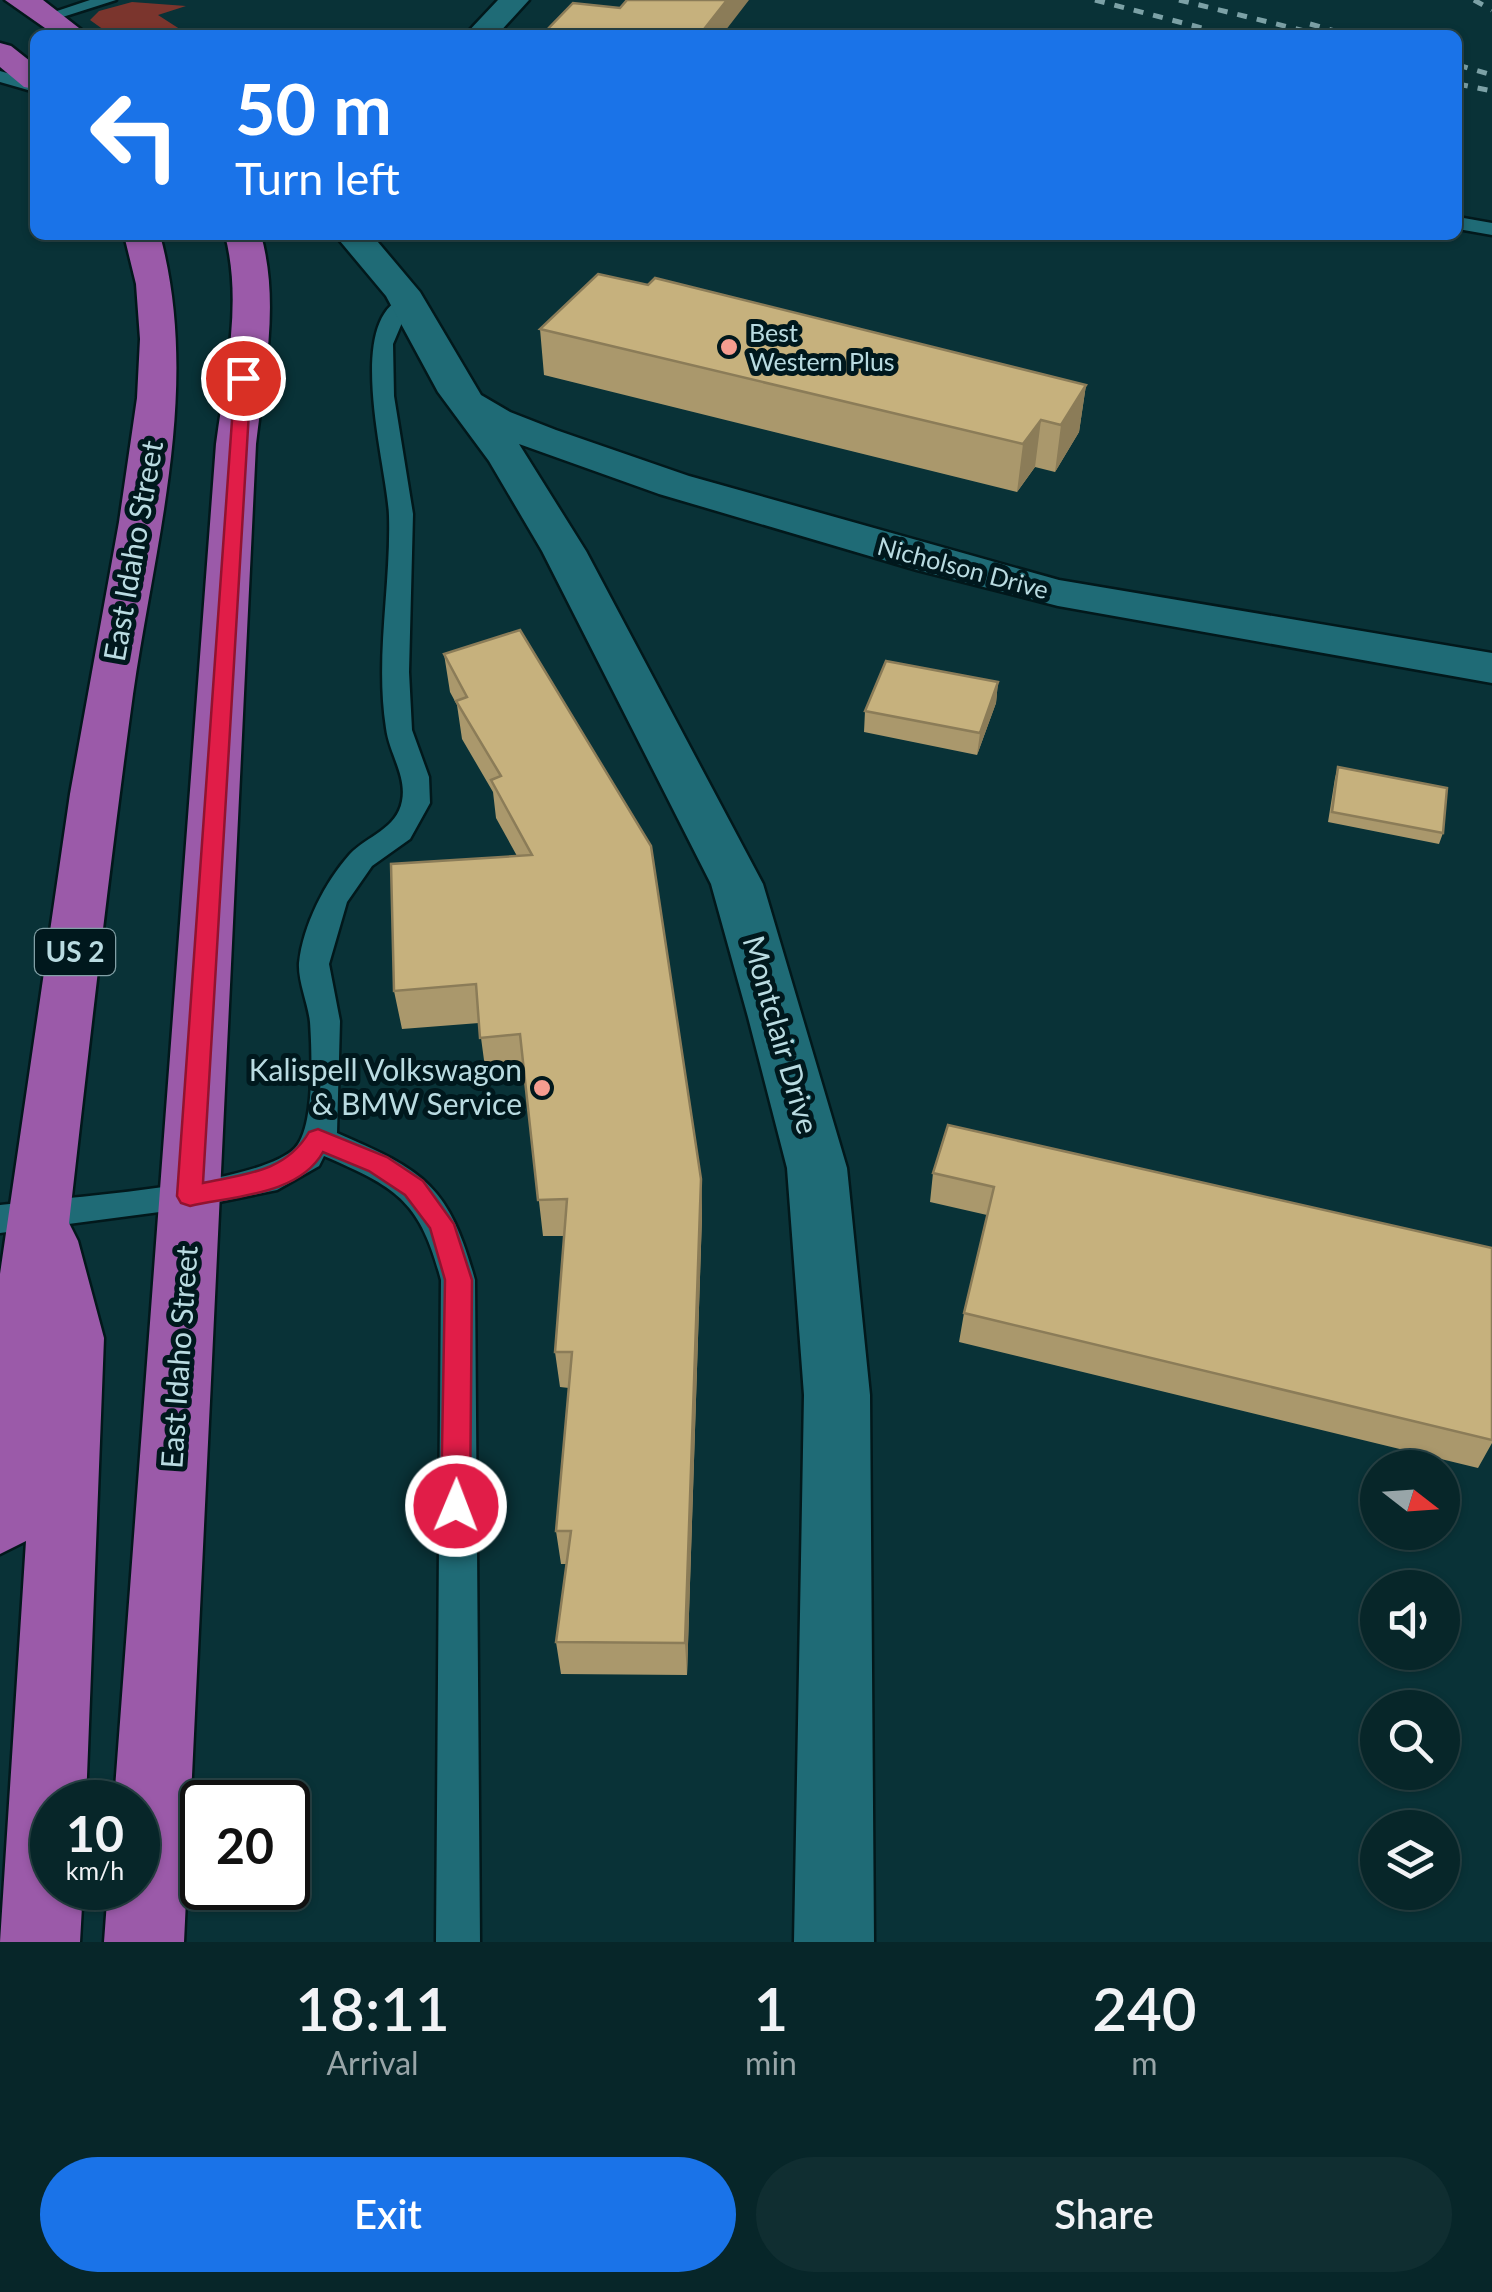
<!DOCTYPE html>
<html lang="en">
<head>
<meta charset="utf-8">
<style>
  :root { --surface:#072629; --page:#102e31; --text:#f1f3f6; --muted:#98a5a8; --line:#284346; --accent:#1a73e8 }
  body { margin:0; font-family:Lato,sans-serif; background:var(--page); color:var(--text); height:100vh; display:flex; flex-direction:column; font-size:38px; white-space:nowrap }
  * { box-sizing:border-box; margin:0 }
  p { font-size:32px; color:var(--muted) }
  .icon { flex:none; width:55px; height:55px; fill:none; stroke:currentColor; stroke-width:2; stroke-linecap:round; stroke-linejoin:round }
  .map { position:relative; height:1942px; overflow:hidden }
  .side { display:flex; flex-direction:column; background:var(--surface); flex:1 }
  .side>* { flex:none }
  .guide { position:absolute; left:30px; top:30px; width:1432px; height:210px; border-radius:15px; box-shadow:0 2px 8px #0004,0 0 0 2px var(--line); background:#1a73e8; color:#fff; overflow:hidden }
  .needle { width:65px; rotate:107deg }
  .tools { position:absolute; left:1360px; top:1450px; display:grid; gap:20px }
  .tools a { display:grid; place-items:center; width:100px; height:100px; border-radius:50%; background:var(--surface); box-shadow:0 2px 8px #0004,0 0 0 2px var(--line); font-size:50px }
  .speed { position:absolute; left:30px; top:1780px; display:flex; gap:20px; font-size:50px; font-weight:700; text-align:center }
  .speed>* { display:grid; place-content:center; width:130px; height:130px; border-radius:50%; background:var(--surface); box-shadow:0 2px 8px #0004,0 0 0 2px var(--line); line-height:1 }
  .speed small { font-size:25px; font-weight:400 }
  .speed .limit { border:5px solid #111; border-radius:15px; background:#fff; color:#111 }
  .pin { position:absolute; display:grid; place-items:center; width:85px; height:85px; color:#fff; margin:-42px; border:5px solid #fff; border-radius:50%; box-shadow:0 2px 10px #0007 }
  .me { position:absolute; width:110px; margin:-55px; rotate:1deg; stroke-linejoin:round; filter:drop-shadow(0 0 8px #0008) }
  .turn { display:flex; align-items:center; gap:35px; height:210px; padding:0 40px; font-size:45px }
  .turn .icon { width:130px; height:130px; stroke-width:2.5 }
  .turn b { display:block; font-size:70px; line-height:85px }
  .eta { display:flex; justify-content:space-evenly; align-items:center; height:170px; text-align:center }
  .eta b { font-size:60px; font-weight:600; line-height:70px }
  .button { display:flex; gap:20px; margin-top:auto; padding:20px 40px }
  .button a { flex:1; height:115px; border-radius:60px; background:var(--accent); color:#fff; font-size:40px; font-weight:600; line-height:115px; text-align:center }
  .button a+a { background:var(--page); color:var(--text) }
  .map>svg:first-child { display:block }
</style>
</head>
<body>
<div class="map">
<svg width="1492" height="1942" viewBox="0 0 1492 1942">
  <rect width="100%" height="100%" fill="#093237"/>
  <path fill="#7b352d" d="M132 2 186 6 158 15 189 35H111L90 20 99 11Z"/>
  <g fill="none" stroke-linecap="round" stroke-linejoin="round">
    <defs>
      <path id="service" d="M90 0H116L50 21 42 16Z
        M0 71 35 81V92L0 82Z
        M1458 217 1492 223V235L1458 229Z
        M408 296 418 302 404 318 393 344 394 396 413 514 409 672 412 730 429 777 430 803 410 839 372 866 347 902 329 964 340 1021 337 1133C425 1171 449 1186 475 1280L480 1942H436L441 1280C420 1201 398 1188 324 1156L319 1166 277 1190 190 1208 0 1233V1205C59 1198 258 1186 295 1148 315 1127 312 1051 310 1022 308 1003 298 982 299 963 303 925 325 882 350 854 367 836 397 829 402 801 407 776 389 753 386 728 375 658 391 586 389 516 388 469 341 314 408 296Z"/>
      <path id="minor" d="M498 0H529L497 35H465Z
        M335 235H372L420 292 481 395 510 412 556 430 689 476 1059 580 1492 653V683L1058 606 917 570 659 494 519 444 586 551 763 884 847 1168 870 1395 874 1942H794L804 1395 787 1168 748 1017 711 884 542 551 489 461 438 392 386 296Z"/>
      <path id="trunk" d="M5 0H43L88 35H55Z
        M0 43 11 46 35 65V89L24 87 0 67Z
        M124 235H160C201 388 155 541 133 694 109 870 89 1046 69 1223L78 1241 104 1338 86 1802H52V1888H83L80 1942H0L26 1541 0 1554V1274L70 794 119 522 137 398 140 339 136 284Z
        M225 235H261C280 304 264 375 256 444L184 1942H104L108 1888H138V1802H114L216 444C225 375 243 304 225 235Z"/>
    </defs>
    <use href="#service" stroke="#02181b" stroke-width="5"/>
    <use href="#minor" stroke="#02181b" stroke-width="5"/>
    <use href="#trunk" stroke="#02181b" stroke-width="5"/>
    <use href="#service" fill="#1f6b76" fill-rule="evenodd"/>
    <use href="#minor" fill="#1f6b76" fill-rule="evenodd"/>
    <use href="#trunk" fill="#9b5aa9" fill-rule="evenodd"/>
    <path stroke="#7ca1a6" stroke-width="5" stroke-dasharray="10 10" stroke-linecap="butt" d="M1095 0 1229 35
      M1179 0 1321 35
      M1474 0 1492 10
      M1310 24 1349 35
      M1458 65 1492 75
      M1458 84 1492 91"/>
  </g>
  <path fill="#aa986c" d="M540 329 1086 385 1079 432 1055 472 1035 467 1017 492 544 375Z
    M520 630 701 1179 702 1216 687 1675 561 1674 556 1642 566 1564H561L556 1531 569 1388 560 1387 555 1352 564 1236H543L524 1072 486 1075 479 1023 402 1029 394 991 517 856 496 818 493 792 462 739 457 705 450 692 444 654Z
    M998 682 996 703 977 755 864 732 865 711Z
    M1338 767 1443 833 1439 844 1328 822 1335 778Z
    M933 1173 1492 1248V1443L1478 1468 959 1342 964 1313 987 1215 930 1202Z"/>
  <path fill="#8b7c58" d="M727 0H749L722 35 701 33Z
    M1086 385 1079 432 1055 472 1061 425Z
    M1041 420 1035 467 1017 492 1023 444Z
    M998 682 996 703 977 755 980 733Z
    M701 1179 702 1216 687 1675 685 1643Z"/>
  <path fill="#c6b17d" stroke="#8b7c58" stroke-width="2.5" d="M627 0H727L701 33 717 35H542L573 3 620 8Z
    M598 274 648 285 655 278 1086 385 1061 425 1041 420 1023 444 540 329Z
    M520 630 651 846 701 1179 685 1643 556 1642 571 1531H556L572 1352H555L567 1199 538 1200 520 1034 480 1038 476 984 394 991 391 864 532 855 491 780 501 776 456 701 467 697 444 654Z
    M886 661 998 682 980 733 865 711Z
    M1338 767 1447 788 1443 833 1332 812Z
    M948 1125 1492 1248V1440L964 1313 994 1187 933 1173Z"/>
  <path fill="#e11d48" stroke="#92132f" stroke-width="2.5" d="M243 373 251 378 203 1183C245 1174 286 1172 309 1132L318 1129 387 1157 423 1181 454 1224 472 1280 470 1506 466 1515 456 1519 446 1515 441 1506 445 1280 430 1228 405 1195 369 1171 323 1152C299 1195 234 1196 190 1206L181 1203 177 1196 235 378Z"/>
  <g fill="#f59d90" stroke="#00181d" stroke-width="4">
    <circle cx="729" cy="347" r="10"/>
    <circle cx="542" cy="1088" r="10"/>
  </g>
  <g text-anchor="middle" stroke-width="10" stroke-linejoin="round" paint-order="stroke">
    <g font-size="25" fill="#b9dbe1" stroke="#00181d" text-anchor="start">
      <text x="749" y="342">Best<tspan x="749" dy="29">Western Plus</tspan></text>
    </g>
    <g font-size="25" fill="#b9dbe1" stroke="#00181d">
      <text transform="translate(963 568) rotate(15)" y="9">Nicholson Drive</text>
    </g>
    <rect fill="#00181d" stroke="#82a0a6" stroke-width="2.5" x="35" y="929" width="80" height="46" rx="8"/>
    <g font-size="28" font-weight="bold" fill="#b9dbe1">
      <text x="75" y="962">US 2</text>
    </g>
    <g font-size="30" fill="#b9dbe1" stroke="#00181d">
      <text transform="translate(134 551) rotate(-80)" y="10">East Idaho Street</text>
      <text transform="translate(780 1035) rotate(74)" y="10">Montclair Drive</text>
      <text transform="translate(180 1357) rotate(-86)" y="10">East Idaho Street</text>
    </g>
    <g font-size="30" fill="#b9dbe1" stroke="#00181d" text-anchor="end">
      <text x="522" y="1081">Kalispell Volkswagon<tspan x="522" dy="34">&amp; BMW Service</tspan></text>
    </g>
  </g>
</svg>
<div class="tools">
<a><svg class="needle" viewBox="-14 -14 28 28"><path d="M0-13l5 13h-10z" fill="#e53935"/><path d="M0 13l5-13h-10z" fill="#98a5a8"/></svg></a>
<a><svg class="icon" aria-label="sound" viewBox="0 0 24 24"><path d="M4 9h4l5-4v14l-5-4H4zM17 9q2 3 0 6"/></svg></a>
<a><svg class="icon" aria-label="search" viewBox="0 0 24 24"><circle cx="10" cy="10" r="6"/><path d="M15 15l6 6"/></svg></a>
<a><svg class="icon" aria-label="layers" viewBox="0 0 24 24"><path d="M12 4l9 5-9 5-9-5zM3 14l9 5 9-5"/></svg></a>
</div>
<div class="speed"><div>10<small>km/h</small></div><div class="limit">20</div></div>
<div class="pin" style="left:243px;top:378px;background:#d93025"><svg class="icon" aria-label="arrive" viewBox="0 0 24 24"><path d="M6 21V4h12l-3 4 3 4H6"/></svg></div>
<svg class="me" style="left:456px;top:1506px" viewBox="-20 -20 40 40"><circle r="17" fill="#e11d48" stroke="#fff" stroke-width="3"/><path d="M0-11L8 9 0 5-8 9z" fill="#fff"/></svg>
<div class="guide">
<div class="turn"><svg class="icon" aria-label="left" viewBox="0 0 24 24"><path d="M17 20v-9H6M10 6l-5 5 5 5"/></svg><div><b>50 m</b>Turn left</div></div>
</div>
</div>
<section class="side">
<div class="eta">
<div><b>18:11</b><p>Arrival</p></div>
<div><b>1</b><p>min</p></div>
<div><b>240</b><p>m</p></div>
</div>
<div class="button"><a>Exit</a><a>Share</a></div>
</section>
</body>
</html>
